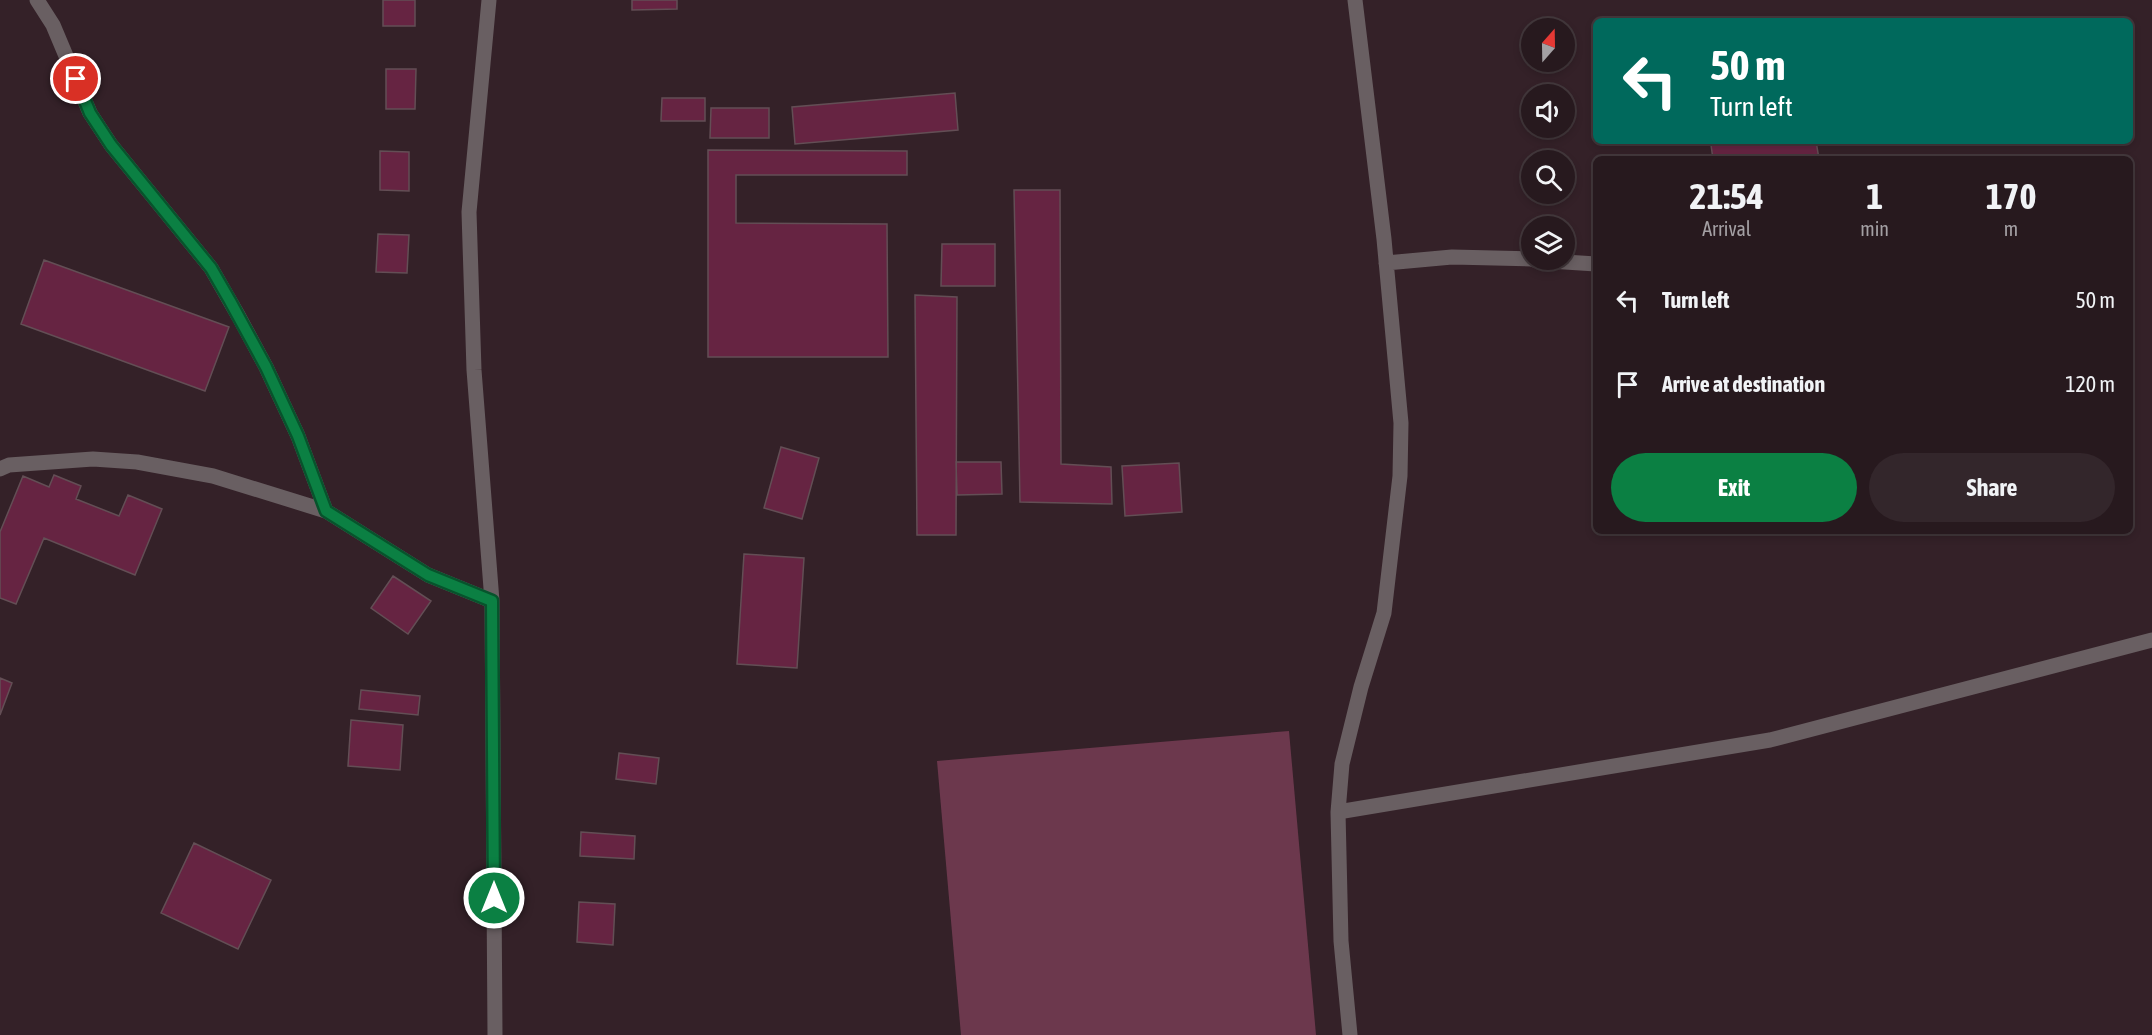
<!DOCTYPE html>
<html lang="en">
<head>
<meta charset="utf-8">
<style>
  :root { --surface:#27191e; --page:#33262b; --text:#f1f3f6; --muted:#a4a0a4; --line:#43383c; --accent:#0b8043 }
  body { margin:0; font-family:"Asap Condensed",sans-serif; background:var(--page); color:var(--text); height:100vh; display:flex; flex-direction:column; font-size:22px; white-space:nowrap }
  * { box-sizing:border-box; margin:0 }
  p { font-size:20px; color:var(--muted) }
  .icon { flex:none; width:33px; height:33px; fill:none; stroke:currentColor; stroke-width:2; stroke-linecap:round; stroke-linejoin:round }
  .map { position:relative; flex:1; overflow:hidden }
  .side { position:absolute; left:1593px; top:156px; width:540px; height:378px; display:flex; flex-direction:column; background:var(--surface); border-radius:9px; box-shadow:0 3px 9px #0003,0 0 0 2px var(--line) }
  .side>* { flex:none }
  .hud { position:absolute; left:1593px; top:18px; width:540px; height:126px; border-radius:9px; box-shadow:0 3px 9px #0003,0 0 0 2px var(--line); background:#00695c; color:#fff; overflow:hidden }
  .needle { width:39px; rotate:20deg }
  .buttons { position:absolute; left:1521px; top:18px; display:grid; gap:12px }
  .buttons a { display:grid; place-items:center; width:54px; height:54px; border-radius:50%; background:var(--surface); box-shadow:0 3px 9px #0003,0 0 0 2px var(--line); font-size:30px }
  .pin { position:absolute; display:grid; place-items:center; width:51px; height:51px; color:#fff; margin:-26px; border:3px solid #fff; border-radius:50%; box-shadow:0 2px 6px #0007 }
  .me { position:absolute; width:66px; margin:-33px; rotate:0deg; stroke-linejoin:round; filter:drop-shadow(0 0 4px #0008) }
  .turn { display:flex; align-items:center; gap:21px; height:126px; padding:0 18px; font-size:27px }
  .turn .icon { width:78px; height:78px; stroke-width:2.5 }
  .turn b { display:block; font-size:42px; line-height:51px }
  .eta { display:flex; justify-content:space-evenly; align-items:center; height:102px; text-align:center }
  .eta b { font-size:36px; font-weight:700; line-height:42px }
  .action { display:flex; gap:12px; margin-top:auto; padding:12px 18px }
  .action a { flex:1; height:69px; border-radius:36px; background:var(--accent); color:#fff; font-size:24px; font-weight:700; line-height:69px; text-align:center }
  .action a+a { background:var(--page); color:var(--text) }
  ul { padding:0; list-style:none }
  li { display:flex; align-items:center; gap:18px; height:84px; padding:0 18px }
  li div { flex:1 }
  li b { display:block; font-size:22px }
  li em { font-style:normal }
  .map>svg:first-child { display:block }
</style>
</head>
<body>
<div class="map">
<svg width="2152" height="1035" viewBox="0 0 2152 1035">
  <rect width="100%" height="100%" fill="#342128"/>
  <path fill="#6c384d" d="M1289 731 1316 1035H961L937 761Z"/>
  <path fill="#662442" stroke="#634e55" stroke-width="1.5" d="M383 0H415V26H383Z
    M632 0H677V9L632 10Z
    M386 69H416L415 109H386Z
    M955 93 958 130 795 144 792 107Z
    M662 98H705V121H661Z
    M711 108H769V138H710Z
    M1740 141H1816L1819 159H1713L1711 145Z
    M708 150 907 151V175H736V223L887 224 888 357H708Z
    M380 151 409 152V191L380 190Z
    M1014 190H1060L1061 464 1111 467 1112 504 1020 502Z
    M378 234 409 235 407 273 376 272Z
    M942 244H995V286H941Z
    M44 260 229 327 205 391 21 324Z
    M915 295 957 297 956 535H917Z
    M781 447 819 458 802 519 764 508Z
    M956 462H1001L1002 494 957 495Z
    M1179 463 1182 512 1125 516 1122 466Z
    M54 475 81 486 76 499 119 516 128 495 162 509 135 575 44 538 16 604 0 598V532L23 476 49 487Z
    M744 554 804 558 797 668 737 664Z
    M393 576 431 601 408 634 371 608Z
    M0 678 12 683 0 715Z
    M361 690 420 696 418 715 359 709Z
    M351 720 403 725 400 770 348 766Z
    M619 753 659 758 656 784 616 779Z
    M581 832 635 836 634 859 580 856Z
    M194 843 271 880 238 949 161 913Z
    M579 902 615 904 613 945 577 942Z"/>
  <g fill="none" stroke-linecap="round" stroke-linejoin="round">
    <path stroke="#695f62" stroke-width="15" d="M37 0 53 25 90 113 111 145 211 268 239 317 266 367 298 436 326 511
      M489 0 469 212 474 370 492 601 495 1035
      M1534 260 1596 264
      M1386 263 1452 257 1532 259
      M0 469 9 465 93 459 137 462 213 476 326 511 428 575 492 601
      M1338 812 1770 740 2152 640
      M1350 1035 1341 941 1338 812 1342 764 1361 687 1384 613 1400 476 1401 423 1384 239 1355 0"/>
  </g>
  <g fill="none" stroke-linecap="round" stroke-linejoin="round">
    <defs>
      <path id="route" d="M76 79 90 113 111 145 211 268 230 301 266 367 298 436 326 511 428 575 492 601 494 898"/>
    </defs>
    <use href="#route" stroke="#07532c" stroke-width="15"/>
    <use href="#route" stroke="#0b8043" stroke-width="10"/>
  </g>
</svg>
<div class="buttons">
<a><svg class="needle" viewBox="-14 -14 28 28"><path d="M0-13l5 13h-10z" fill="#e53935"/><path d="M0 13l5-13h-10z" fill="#a4a0a4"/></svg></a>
<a><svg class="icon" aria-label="sound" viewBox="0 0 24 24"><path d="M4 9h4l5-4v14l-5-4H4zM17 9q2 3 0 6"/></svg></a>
<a><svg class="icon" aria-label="search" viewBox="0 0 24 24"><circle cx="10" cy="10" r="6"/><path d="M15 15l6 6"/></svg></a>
<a><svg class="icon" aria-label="layers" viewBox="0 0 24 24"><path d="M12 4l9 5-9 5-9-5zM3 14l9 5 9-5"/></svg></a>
</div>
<div class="pin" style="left:76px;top:79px;background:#d93025"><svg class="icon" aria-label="arrive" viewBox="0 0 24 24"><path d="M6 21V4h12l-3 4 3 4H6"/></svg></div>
<svg class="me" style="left:494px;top:898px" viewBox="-20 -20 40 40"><circle r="17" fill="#0b8043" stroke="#fff" stroke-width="3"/><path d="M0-11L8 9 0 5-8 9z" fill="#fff"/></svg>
<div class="hud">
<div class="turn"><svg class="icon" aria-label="left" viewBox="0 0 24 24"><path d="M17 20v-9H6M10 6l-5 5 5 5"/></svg><div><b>50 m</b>Turn left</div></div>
</div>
<section class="side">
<div class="eta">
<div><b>21:54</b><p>Arrival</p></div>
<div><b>1</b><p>min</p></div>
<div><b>170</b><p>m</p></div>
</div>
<ul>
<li><svg class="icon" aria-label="left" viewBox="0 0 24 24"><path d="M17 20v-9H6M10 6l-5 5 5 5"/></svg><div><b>Turn left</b></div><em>50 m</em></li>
<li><svg class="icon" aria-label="arrive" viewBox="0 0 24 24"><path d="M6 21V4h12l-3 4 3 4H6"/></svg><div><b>Arrive at destination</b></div><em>120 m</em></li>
</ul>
<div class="action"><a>Exit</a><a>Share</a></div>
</section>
</div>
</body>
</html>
